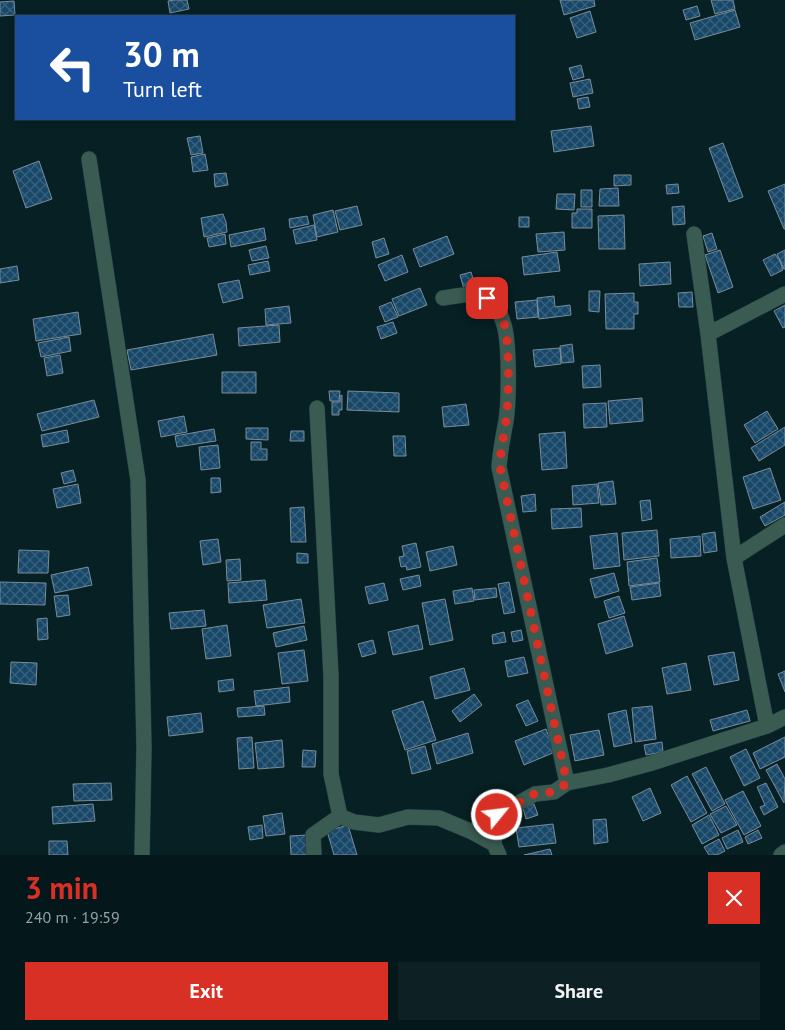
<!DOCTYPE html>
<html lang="en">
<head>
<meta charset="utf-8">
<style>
  :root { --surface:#04181b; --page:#0d2124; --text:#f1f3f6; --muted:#97a0a3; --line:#25373a; --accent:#d93025 }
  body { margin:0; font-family:"PT Sans",sans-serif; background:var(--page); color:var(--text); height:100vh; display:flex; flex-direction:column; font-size:19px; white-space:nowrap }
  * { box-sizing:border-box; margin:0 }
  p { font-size:16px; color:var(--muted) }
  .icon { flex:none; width:28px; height:28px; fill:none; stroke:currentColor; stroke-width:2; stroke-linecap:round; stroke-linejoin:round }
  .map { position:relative; height:855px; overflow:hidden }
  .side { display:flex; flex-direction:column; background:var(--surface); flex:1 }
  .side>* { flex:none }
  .top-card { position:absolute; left:15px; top:15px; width:500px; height:105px; border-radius:0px; box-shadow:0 2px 8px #0003,0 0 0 1px var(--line); background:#1a4fa0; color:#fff; overflow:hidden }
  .pin { position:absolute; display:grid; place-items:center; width:42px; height:42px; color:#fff; margin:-21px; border-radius:10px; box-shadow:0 2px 8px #0006 }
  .me { position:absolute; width:55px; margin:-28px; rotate:61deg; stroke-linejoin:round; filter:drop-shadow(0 0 4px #0008) }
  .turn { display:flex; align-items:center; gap:18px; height:105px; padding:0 25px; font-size:22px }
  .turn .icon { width:65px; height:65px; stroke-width:2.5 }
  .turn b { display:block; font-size:35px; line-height:42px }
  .round { display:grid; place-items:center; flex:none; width:52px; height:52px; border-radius:0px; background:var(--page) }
  .head { display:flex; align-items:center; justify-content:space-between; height:85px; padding:0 25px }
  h1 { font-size:30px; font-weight:700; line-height:38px; color:var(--accent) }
  .action { display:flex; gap:10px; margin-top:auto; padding:10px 25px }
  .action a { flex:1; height:58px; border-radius:0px; background:var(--accent); color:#fff; font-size:20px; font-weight:700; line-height:58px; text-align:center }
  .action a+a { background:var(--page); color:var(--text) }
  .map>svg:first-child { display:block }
</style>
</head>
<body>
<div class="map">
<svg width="785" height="855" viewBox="0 0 785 855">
  <defs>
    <pattern id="building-cross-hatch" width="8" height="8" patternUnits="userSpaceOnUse" patternTransform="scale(1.25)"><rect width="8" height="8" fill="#184768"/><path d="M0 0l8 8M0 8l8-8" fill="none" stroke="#39627e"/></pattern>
  </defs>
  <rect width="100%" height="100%" fill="#062024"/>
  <path fill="url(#building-cross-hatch)" stroke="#788c9b" d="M175 0H187L189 9 170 13 168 1Z
    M560 0H594L595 6 564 15Z
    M711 0H733L735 9 715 14Z
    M14 1 15 15 0 16V2Z
    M697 6 700 16 686 20 683 10Z
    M735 10 740 27 695 40 690 23Z
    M590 11 596 32 577 38 570 18Z
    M581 65 584 77 573 80 569 68Z
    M590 79 593 93 573 97 570 83Z
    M588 97 590 107 579 109 577 99Z
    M591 126 594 146 554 152 551 131Z
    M200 136 203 153 191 155 187 138Z
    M723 143 743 197 729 202 709 148Z
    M205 154 208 170 193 172 191 157Z
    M39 161 52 199 26 208 13 171Z
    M226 173 228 185 215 187 214 174Z
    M614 175H631V185L614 186Z
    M678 184 679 193 667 194 666 185Z
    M785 184V229H784L768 191Z
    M618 188 619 206H599L600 189Z
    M581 190H592V207H581Z
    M557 194H575L574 210 556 209Z
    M357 206 362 225 340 230 335 211Z
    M684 206 685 224 673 225 672 207Z
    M577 209H592V228H572V213H577Z
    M333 210 338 232 317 237 313 215Z
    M223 214 226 222 227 232 204 237 201 218Z
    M624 215 625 249H599L598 216Z
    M307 216 309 224 290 228 289 219Z
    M519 217H529V227H519Z
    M314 225 317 240 296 244 293 230Z
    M264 228 266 240 231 247 229 235Z
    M564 232 565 250 538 252 536 234Z
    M712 233 717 249 708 252 703 236Z
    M225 234 226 244 209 247 207 238Z
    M447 236 454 254 420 267 413 249Z
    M384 238 389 254 376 258 372 242Z
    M266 246 269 258 252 261 249 250Z
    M720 250 733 287 718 293 705 255Z
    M785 250V269H784L777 254Z
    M557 252 560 271 524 275 522 257Z
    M775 254 780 261 783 270 771 276 763 260Z
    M402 255 408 272 385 281 378 265Z
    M268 261 270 271 250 275 248 265Z
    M670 262 671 284 640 286 639 264Z
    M17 266 19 280 0 283V269Z
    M471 272 475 285 464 289 460 275Z
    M239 280 243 298 223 303 218 284Z
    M420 288 427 305 399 316 392 299Z
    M589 291H600L599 312 589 311Z
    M692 292 693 307H679L678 293Z
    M634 293V302H638V314H634V329H606L605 294Z
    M554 296 555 307 570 305 571 315 539 319 537 298Z
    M537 300 538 317 517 319 515 302Z
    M391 302 398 317 385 322 379 307Z
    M785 305V327L783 328 774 311Z
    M289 306 291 323 266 325 265 309Z
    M78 312 81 334 36 341 33 319Z
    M393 322 397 333 381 339 377 327Z
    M279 325 280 342 239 346 238 328Z
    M213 334 217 355 131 370 127 350Z
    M69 337 71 351 41 357 38 343Z
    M572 344 574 362 562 363 560 346Z
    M560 348 561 364 535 367 533 350Z
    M60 355 63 373 47 376 44 358Z
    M600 365 601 387 583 388 582 366Z
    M222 372H256V393H222Z
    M329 391H340L339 401H330Z
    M348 391 399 393V412L347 410Z
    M342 395V410H339V415H332V402H340V396Z
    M642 398 643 421 610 424 608 401Z
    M94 400 99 417 42 431 37 414Z
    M606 403 607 427 584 428 583 404Z
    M466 404 469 425 444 427 442 407Z
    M767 411 778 429 755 443 744 425Z
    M184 416 187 432 161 437 158 421Z
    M785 427V445L759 461 751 448Z
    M246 428H268V440L246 439Z
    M214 429 216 441 177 447 175 436Z
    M67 430 69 442 43 447 41 435Z
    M291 431H304V441H290Z
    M565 432 567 468 542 470 539 434Z
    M393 436H405L406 456H394Z
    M251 442H261V449H267V460H251Z
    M218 445 220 468 201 470 199 447Z
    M770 468 781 500 753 509 743 477Z
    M73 470 76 481 64 484 61 473Z
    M211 478H220L221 492 211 493Z
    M613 481 616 504 601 505 598 483Z
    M78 484 81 503 57 508 53 489Z
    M597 484 599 503 573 505 572 486Z
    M535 494 536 511 523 512 521 496Z
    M650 500 652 519 642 521 640 501Z
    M785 502V515L765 526 760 517Z
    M304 507 306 542H291L290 508Z
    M581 508 582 527 552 529 551 509Z
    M657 530 659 556 624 560 622 533Z
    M715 532 717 551 704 553 702 534Z
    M617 533 620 566 594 569 590 536Z
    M700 536 701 556 671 558 670 539Z
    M218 539 221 562 203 565 200 541Z
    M416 543 421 567 407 570 406 566 401 567 399 557 404 556 402 546Z
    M453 546 457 565 430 571 426 552Z
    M19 550 49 551 48 573H18Z
    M297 553 308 554V563H297Z
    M657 558 660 582 629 586 627 562Z
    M240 559 241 580 227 581 226 560Z
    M88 567 92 585 55 593 51 575Z
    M614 573 619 591 595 598 590 579Z
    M419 575 421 586 403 590 400 579Z
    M265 580 267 600 229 603 228 583Z
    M0 582 46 583 45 605 0 604Z
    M509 582 515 612 504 614 498 584Z
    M384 583 388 600 369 604 365 587Z
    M659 583 661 596 632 600 630 587Z
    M472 588 474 601 455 604 453 591Z
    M496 588 497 597 475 600 474 590Z
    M68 595 70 615 57 617 54 596Z
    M619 596 625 613 609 618 604 601Z
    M301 599 305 623 267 628 263 605Z
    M445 599 453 640 430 645 422 603Z
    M204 610 206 626 171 629 169 613Z
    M624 616 633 646 606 654 598 624Z
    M47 618 48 639 38 640 37 619Z
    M227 625 231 656 206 659 202 629Z
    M418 625 423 649 393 655 388 632Z
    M304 626 307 640 276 647 273 633Z
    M521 630 523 640 513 642 511 632Z
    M504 632 506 642 493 644 492 635Z
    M373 640 376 653 362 657 358 644Z
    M304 650 308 681 282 684 278 653Z
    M734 652 739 680 714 685 708 656Z
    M524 657 528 673 508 677 505 661Z
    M11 662 37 663 36 685 10 683Z
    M686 663 691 690 667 694 662 668Z
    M464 668 470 690 435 699 430 677Z
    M785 671V692L778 674Z
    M233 679 234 690 219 692 218 681Z
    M289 687 290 702 256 706 254 691Z
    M474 694 482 705 460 722 452 711Z
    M528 700 538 721 526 726 516 705Z
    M423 701 436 740 405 750 392 711Z
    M264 706 265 715 238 717 237 708Z
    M652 706 656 739 635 742 632 708Z
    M626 710 632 743 614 747 608 714Z
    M747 710 750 721 713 731 710 720Z
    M201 713 203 732 169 736 167 717Z
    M546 729 555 752 524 765 515 741Z
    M599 730 604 755 575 761 570 735Z
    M468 733 473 753 437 764 432 744Z
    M252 737 254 768 239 769 237 738Z
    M785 737V757L760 769 753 753Z
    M282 740 284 767 258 769 255 743Z
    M662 742 663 752 646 755 644 745Z
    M425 746 431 769 412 774 407 751Z
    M746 749 760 778 744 786 730 757Z
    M303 750 316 751 315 767H302Z
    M777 764 785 779 784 803 766 770Z
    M706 767 725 804 712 811 692 774Z
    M687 776 707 813 691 822 671 785Z
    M111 783 112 800 74 801 73 784Z
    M766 783 778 807 764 815 760 807 765 805 757 787Z
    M650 788 661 813 643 821 632 797Z
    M743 791 761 826 744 835 725 800Z
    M93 804 95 821 53 824 52 807Z
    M534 804 538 815 526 819 523 808Z
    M726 806 737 825 721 833 710 814Z
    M282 813 285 834 266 836 263 816Z
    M709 815 719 835 702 844 692 825Z
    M606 819 608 842 594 844 593 820Z
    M553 824 556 843 519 847 516 828Z
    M262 825 263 838 250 840 248 827Z
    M348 825 357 855H334L327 831Z
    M738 830 743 842 727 849 722 838Z
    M758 830 762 838 748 844 745 837Z
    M307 835 309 855H291L290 836Z
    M719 839 725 851 717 855H709L704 847Z
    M49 841H67L68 855H49Z
    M550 849 552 855H524Z"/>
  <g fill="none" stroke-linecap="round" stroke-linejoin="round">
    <defs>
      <path id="minor" d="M89 159 138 480 144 747 142 855
        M694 234 708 334 734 558 767 726 785 717
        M443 298C456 296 473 292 485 297 493 301 501 314 503 322 510 339 509 402 506 421 503 437 500 451 499 467L567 783
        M708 334 785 294
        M317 408 331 676V774L340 816
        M734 558 785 525
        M340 816 354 822 379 825 408 817 439 818 470 831 494 844
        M314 855 313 835 340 816
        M499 855 494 844 497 815 535 794 554 792 567 783 608 775 652 763 767 726
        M781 855 785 852"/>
    </defs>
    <use href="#minor" stroke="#253d41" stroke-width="16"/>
    <use href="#minor" stroke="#3a5b51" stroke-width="15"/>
  </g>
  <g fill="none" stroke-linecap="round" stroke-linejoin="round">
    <path stroke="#d93025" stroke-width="9" stroke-dasharray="0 16.2" d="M487 298C493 305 501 314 504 323 510 344 509 399 506 421 504 437 500 451 500 467L567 783 554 792 534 794 497 815"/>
  </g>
</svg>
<div class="pin" style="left:487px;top:298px;background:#d93025"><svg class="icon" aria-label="arrive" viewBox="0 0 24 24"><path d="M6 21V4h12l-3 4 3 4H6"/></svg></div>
<svg class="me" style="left:497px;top:815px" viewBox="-20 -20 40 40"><circle r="17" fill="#d93025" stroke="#fff" stroke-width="3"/><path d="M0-11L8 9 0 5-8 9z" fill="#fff"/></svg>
<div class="top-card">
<div class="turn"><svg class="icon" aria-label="left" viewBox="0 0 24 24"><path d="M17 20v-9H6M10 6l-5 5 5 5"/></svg><div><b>30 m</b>Turn left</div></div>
</div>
</div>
<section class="side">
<div class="head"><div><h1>3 min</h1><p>240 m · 19:59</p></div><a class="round" style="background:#d93025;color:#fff"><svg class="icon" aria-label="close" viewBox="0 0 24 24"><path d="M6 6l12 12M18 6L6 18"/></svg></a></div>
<div class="action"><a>Exit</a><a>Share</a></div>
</section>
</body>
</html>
